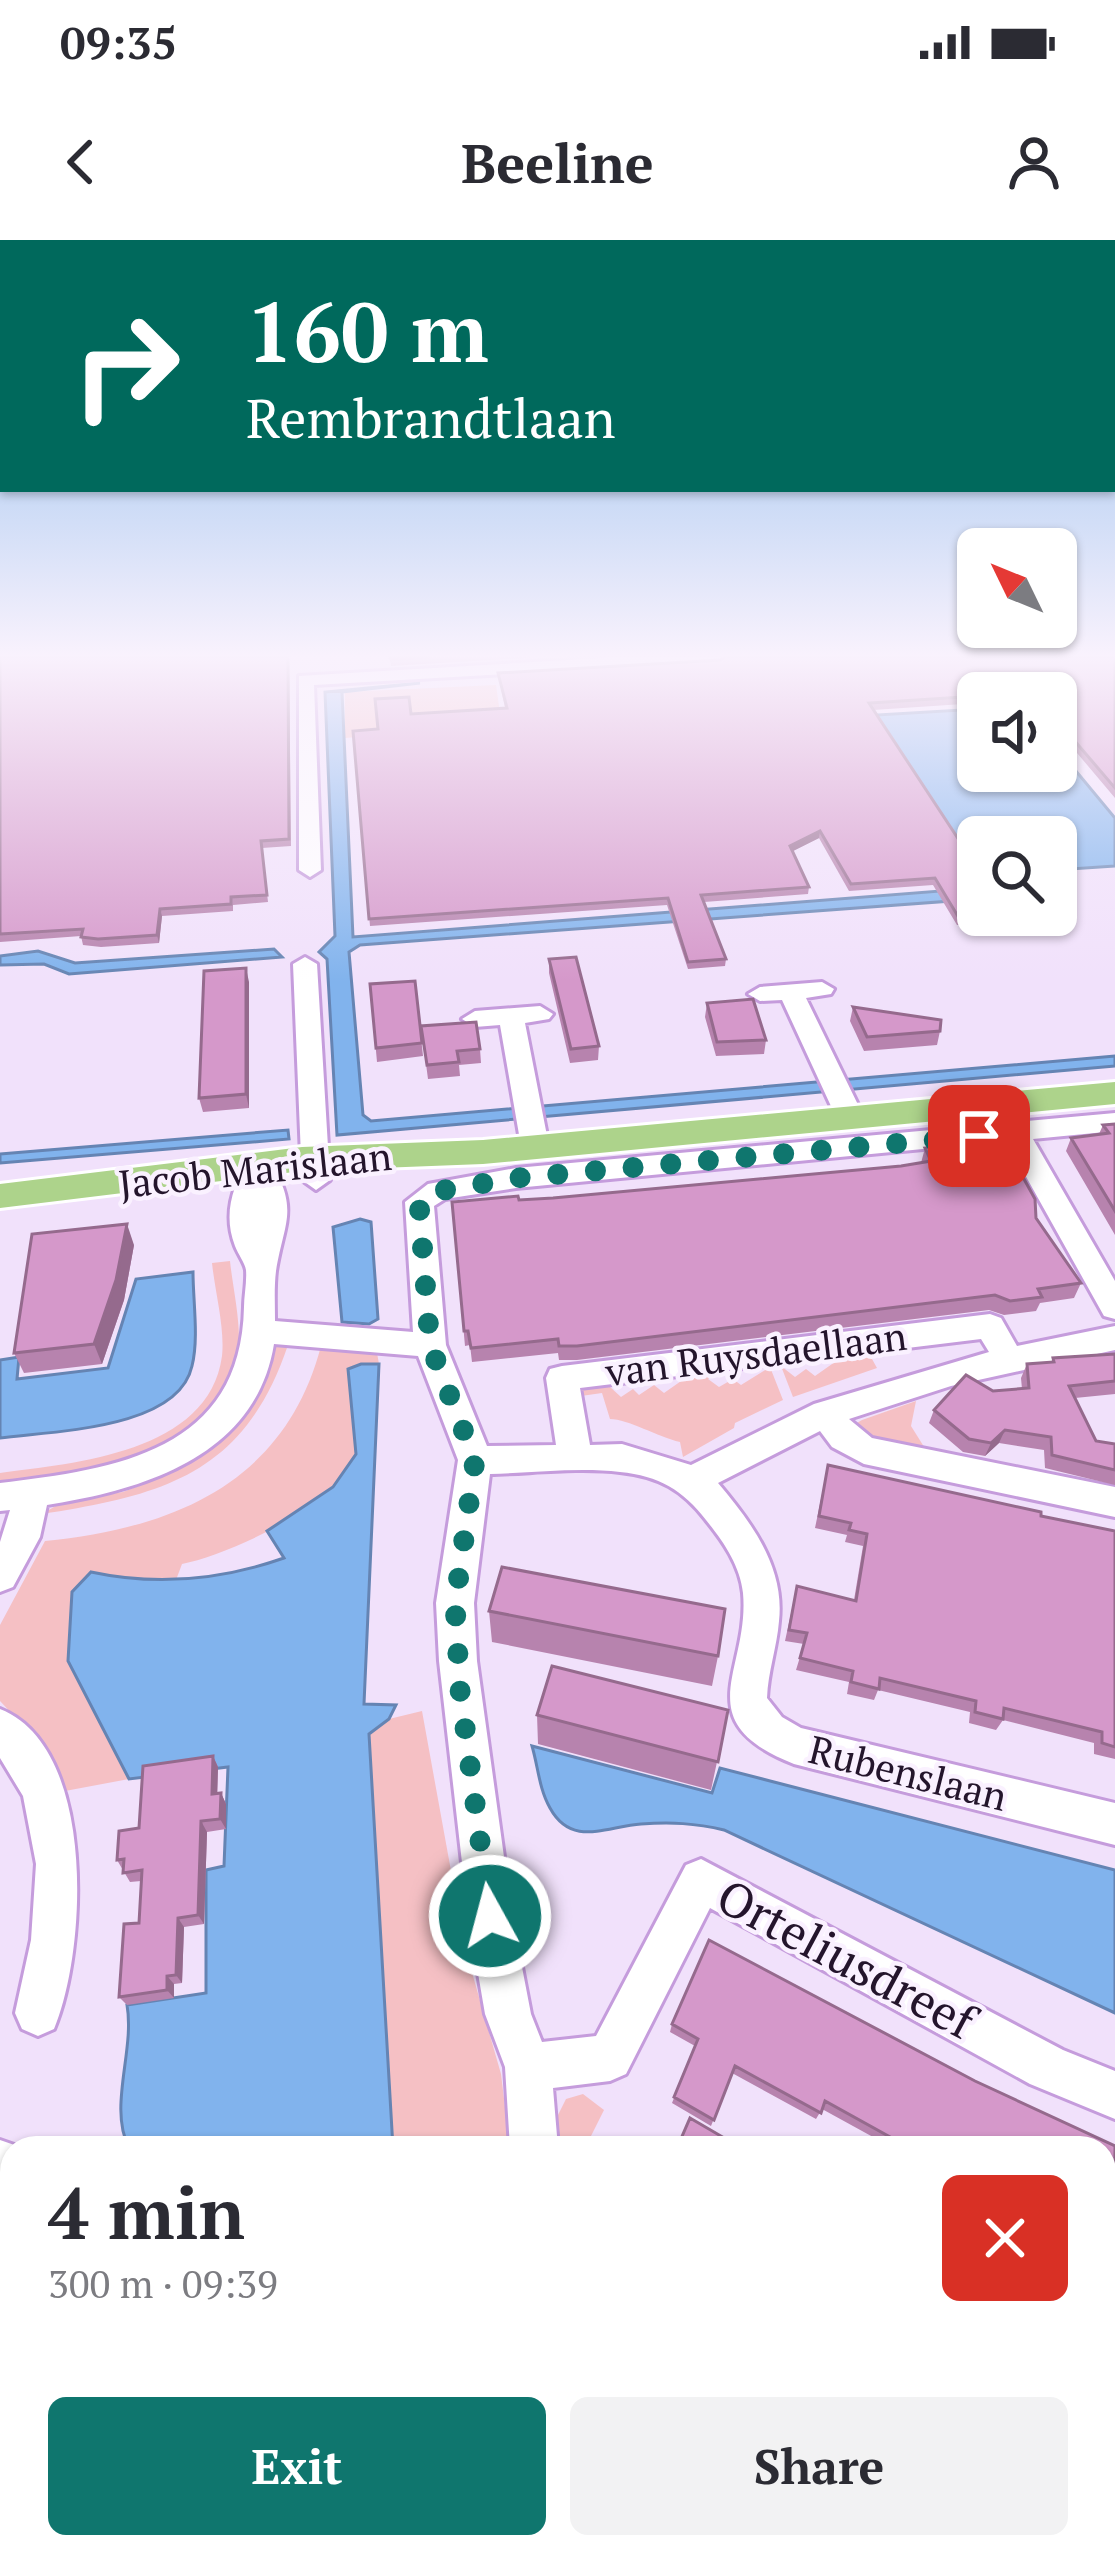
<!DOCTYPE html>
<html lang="en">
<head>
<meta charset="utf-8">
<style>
  :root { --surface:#fff; --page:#f2f2f3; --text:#2b2b33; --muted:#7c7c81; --accent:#0f766e }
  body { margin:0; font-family:"PT Serif",serif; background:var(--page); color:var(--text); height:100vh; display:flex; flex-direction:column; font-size:45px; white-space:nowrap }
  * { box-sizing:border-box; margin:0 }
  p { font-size:39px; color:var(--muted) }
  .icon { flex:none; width:66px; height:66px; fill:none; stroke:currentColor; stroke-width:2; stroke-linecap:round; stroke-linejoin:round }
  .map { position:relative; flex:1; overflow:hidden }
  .sheet { position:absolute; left:0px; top:1896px; width:1116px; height:423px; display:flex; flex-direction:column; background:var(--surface); border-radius:36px 36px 0 0; box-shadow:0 3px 9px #0004 }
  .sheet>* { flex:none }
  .top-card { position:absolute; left:0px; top:0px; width:1116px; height:252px; box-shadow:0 3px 9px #0004; background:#00695c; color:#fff; overflow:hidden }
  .needle { width:78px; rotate:313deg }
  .tools { position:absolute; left:957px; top:288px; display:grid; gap:24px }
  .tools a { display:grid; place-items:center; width:120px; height:120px; border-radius:18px; background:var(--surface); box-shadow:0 3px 9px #0004; font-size:60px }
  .pin { position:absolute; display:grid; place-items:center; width:102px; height:102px; color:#fff; margin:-51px; border-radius:24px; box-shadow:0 6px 18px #0006 }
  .me { position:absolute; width:132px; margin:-66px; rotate:353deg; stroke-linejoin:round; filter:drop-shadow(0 0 9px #0008) }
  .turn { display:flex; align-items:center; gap:42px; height:252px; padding:0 48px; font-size:54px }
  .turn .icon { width:156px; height:156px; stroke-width:2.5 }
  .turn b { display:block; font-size:84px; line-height:102px }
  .round { display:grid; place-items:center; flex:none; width:126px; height:126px; border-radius:18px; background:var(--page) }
  .head { display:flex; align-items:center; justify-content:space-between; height:204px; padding:0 48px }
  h1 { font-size:72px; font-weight:800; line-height:90px }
  .primary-button { display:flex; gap:24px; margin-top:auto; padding:24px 48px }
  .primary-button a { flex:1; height:138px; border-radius:18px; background:var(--accent); color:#fff; font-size:48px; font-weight:800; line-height:138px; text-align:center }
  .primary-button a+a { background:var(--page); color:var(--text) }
  .status { display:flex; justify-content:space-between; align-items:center; height:84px; padding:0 60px; background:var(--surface); direction:ltr }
  .status svg { height:33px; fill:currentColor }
  header { display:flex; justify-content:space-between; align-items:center; height:156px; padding:0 48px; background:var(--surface); font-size:54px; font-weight:800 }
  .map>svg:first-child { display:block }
</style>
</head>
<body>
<div class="status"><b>09:35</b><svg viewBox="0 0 49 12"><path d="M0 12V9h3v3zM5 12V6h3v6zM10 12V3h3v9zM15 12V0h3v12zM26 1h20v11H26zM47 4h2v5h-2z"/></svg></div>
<header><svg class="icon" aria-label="back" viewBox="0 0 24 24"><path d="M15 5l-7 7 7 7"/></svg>Beeline<svg class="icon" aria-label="person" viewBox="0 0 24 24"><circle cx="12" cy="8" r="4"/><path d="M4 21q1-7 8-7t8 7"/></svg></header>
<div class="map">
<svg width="1115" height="2318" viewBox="0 0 1115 2318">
  <rect width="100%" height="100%" fill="#f1e1fb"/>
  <path fill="#f5c0c4" d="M496 445 502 487 345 498V452Z
    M230 1021C233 1050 242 1086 238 1115 223 1221 82 1234 0 1244V1233C74 1223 209 1213 222 1116 225 1088 215 1052 212 1023Z
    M288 1105C245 1233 165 1255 42 1274L64 1261 123 1252 164 1236 214 1203 267 1106Z
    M321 1106 377 1113 379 1124 349 1129C350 1149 361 1198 355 1215 339 1265 230 1314 182 1324L176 1340 129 1341 91 1333 68 1421 129 1539 65 1551 30 1493 0 1461V1385L45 1301C174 1288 285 1243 321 1106Z
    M885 1111 872 1119 877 1128 793 1157 781 1126 795 1137 806 1129 815 1136 842 1117Z
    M770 1127 783 1160 735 1183 734 1188 683 1217 680 1202C658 1197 628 1179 610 1179L602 1153 574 1157 576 1147 619 1140 609 1146 621 1157 633 1149 639 1155 654 1145 664 1153 694 1132 720 1129 708 1139 719 1147 733 1139 741 1145Z
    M916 1161 911 1186 926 1210 858 1192 855 1184 862 1180Z
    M422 1471 465 1708 501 1834 510 1908H393L369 1493 389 1479Z
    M583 1854 604 1870 585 1908H559L556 1879 566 1859Z
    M413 2307H548L551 2318H414Z"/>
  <path fill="#81b3ed" stroke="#6584b3" stroke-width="3" d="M420 443 342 452 353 697 978 648V659L360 705 349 712 363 875 371 881 1115 816V826L337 895 327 719 319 712 335 696 325 452Z
    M978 469V531H1056V507L1115 578V626L1056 630V597H978V635L876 475Z
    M274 709 282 717 69 734 44 724 0 725V716L38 711 75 723Z
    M288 890 289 899 0 923V914Z
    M360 979 371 982 378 1079 369 1084 342 1082 333 987Z
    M193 1032C193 1061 199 1098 192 1126 178 1190 51 1191 0 1198V1120L19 1117 17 1139 108 1128 136 1039Z
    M361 1124H379L364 1464 396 1465 389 1479 369 1494 393 1908H129C108 1867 135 1811 127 1765L206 1753V1630L224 1626 228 1527 129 1539 68 1421 72 1352 91 1332C156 1346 221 1340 284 1318L267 1291 333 1247 356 1214 348 1129Z
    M532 1506 712 1553 720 1528 1115 1630V1773L724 1590C695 1583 671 1582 641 1584 607 1586 572 1608 550 1568 539 1549 538 1526 532 1506Z
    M168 2307H417V2318H167Z"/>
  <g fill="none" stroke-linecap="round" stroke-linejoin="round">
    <defs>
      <path id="minor" d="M619 417H728L719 422 314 445 321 630 310 637 299 630V436Z
        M305 717 317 724 330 940 316 950 302 940 293 724Z
        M822 742 834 749 831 754 806 758 864 877 850 886 836 877 782 760 760 761 748 754 760 747Z
        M540 766 553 774 549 779 525 783 549 906 535 915 521 906 500 785 475 787 462 779 475 771Z
        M1115 873V891L1033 899 1115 1041V1079L1104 1076 1006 901 516 948 445 959 434 966 446 1105 487 1206 556 1205 546 1138 550 1129 562 1126 990 1074 1001 1078 1017 1106 1115 1086V1110L951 1146 849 1179 872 1198 1115 1247V1277L864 1224 832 1207 820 1191 718 1243C751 1282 785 1327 779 1381 777 1407 768 1431 767 1458L782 1477 801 1488 1115 1563V1605L794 1524C685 1481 750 1431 743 1353 740 1325 723 1301 706 1280 683 1250 659 1236 620 1232 579 1227 532 1233 490 1234L474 1363 477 1421 512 1675 531 1774 542 1802 596 1796 686 1625 701 1619 1063 1810 1115 1831V1879L1030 1844 710 1668 626 1834 610 1841 553 1848 558 1908H510L505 1827 485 1774 468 1675 439 1421 436 1363 458 1220 418 1116 274 1104C256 1216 144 1250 47 1265L40 1297 13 1347 0 1352V1302L10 1270 0 1271V1243C117 1229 241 1211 244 1067 244 1056 247 1042 246 1030 245 1023 238 1014 235 1006 223 975 232 947 249 919H269C300 970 284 981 276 1031 274 1047 275 1064 275 1081L413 1092 405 962 428 944 516 928ZM981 1099 989 1112 814 1164 691 1225 622 1204 590 1205 580 1148Z
        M0 1469C97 1507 87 1711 54 1789L38 1796 22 1789 15 1773 31 1700 36 1624 23 1556 0 1518Z
        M0 1900 23 1908H12V1952L0 1948Z
        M12 2210V2307H35V2318H0V2215Z
        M558 2307H614L618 2318H560Z"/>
      <path id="major" d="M1115 842V864L483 924 302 931 0 968V944L302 907 483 900Z"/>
    </defs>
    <use href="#minor" stroke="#c59cdc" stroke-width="6"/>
    <use href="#major" stroke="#fff" stroke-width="6"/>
    <use href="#minor" fill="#fff" fill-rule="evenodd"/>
    <use href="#major" fill="#add38b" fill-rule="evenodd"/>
  </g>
  <path fill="#b783ae" d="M0 417H289L291 606 262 608 268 662 233 665V671L162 676 159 703 101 707 83 705 81 696 0 702Z
    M390 417H539L391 426Z
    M1115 417V558L1056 488V453H978V463L873 470 1007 675 1005 682 957 685 933 645 849 651 819 598 793 611 809 647 808 654 704 662 726 719 725 726 688 729 667 665 370 686 353 491 378 489 411 474 505 468 498 433 720 420Z
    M549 719 599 806 598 820 570 823 549 733Z
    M415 741 423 816 377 822 370 744Z
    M249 742V868L203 872 199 858Z
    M707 763 766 800 764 814 716 816 705 777Z
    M853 767 940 791 937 805 864 811 850 781Z
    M421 786 480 809 481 823 459 825 460 836 428 839Z
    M1115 884V995L1066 911 1071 898 1099 894 1103 885Z
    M925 908 1036 978 1081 1043 1074 1058 1040 1063 1036 1071 1004 1075 989 1070 577 1120H559L558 1113 472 1122 470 1105 465 1106 452 962 553 958 901 926 921 923Z
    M134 1005 124 1060 102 1124 24 1133 14 1113Z
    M1115 1114V1154L1075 1158 1096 1201 1115 1204V1245L1045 1228 1044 1210 999 1203 985 1216 963 1212 929 1183 934 1170 993 1151 1022 1149 1021 1138 1027 1124 1051 1122 1053 1118Z
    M828 1225 1041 1276 1115 1291V1519L1094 1514V1503L1003 1480 996 1490 969 1483 970 1472 878 1450 874 1460 847 1454 849 1442 796 1430 804 1404 785 1401 797 1346 854 1360 863 1306 845 1302 847 1295 815 1288Z
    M489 1371 718 1416 712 1446 492 1402Z
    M728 1470 711 1550 538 1504 537 1475Z
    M213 1516 218 1527 217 1554 221 1553 226 1564V1589L207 1592 204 1684 184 1687 182 1743 174 1744V1758L127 1765 119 1757 139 1683 141 1641 130 1642 117 1620 139 1588Z
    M672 1784 975 1841 1115 1906V2022L1104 2017V1908H893L822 1869 816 1879 732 1833 711 1886 672 1863 695 1806 670 1792Z
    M811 2307H927V2318H809Z
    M965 2307H1074L1076 2318H967Z"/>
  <path fill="#956a8d" d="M820 591 819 598 789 613 790 606Z
    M160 669 162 676 159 703 157 695Z
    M246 728 249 742V868L246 854Z
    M127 984 134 1005 124 1060 102 1124 94 1104Z
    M1005 1190 999 1203 985 1216 991 1203Z
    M213 1516 218 1527 217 1564 212 1554Z
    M221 1553 226 1564V1589L220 1579Z
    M201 1581 207 1592 204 1684 198 1675Z
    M178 1678 184 1687 182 1743 176 1735Z
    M167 1736 174 1744V1758L167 1750Z
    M151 2307H159V2318H150Z"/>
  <path fill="#d598ca" stroke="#956a8d" stroke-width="3" d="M0 417H288L289 599 261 601 267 655 231 657V664L160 669 157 695 98 699 81 697 83 689 0 694Z
    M390 417H430L391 420Z
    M725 417H1115V548L1056 479V453H978V456L869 463 978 629V675H1001L959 678 935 638 851 644 820 591 790 606 809 647 701 655 726 719 688 722 668 658 369 679 353 491 378 489 375 459 409 457 411 474 507 468 498 433 720 420Z
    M576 717 599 806 571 809 549 719Z
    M246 728V854L199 858 204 731Z
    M415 741 422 803 376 808 370 744Z
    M753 759 766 800 717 802 707 763Z
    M853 767 941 780 940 791 867 797Z
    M476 782 480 809 457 811 459 822 427 825 421 786Z
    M1115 884V971L1071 898 1109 893 1103 885Z
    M995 902 1004 903 1035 959 1036 978 1081 1043 1038 1049 1042 1057 1010 1061 995 1055 577 1106H559L558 1099 471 1108 468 1091H464L452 962 518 956 519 960 553 958 901 926 931 921 925 908Z
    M127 984 116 1040 94 1104 14 1113 32 994Z
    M1115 1114V1141L1069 1146 1096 1201 1115 1204V1230L1052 1215 1051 1197 1005 1190 991 1203 969 1199 934 1170 966 1135 993 1151 1029 1148 1027 1124 1054 1122 1053 1118Z
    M828 1225 1041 1272V1276L1115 1291V1507L1102 1503V1492L1004 1468 1003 1479 975 1472 976 1461 880 1438 879 1449 851 1442 853 1431 800 1418 807 1393 789 1390 797 1346 856 1361 867 1294 849 1290 851 1283 819 1276Z
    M502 1327 725 1369 718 1416 489 1371Z
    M552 1426 728 1470 718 1522 537 1475Z
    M213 1516 212 1554 221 1553 220 1579 201 1581 198 1675 178 1678 176 1735 167 1736V1750L119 1757 124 1684 139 1683 142 1630 123 1633 124 1619 117 1620 119 1591 139 1588 143 1526Z
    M709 1700 975 1841 1115 1906V2013L1104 2007V1908H910L825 1861 821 1873 735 1826 714 1880 674 1857 698 1799 672 1784Z
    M690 1878 738 1906 737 1908H677Z
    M1104 2212 1115 2213V2306H1104Z
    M76 2307H151L150 2318H76Z
    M816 2307H927V2318H815Z
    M974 2307H1074L1076 2318H976Z"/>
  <linearGradient id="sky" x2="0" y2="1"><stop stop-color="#7fb4ea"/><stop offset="0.56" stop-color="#f9f2fd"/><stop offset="1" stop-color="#f9f2fd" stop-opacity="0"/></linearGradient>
  <rect width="1115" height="742" fill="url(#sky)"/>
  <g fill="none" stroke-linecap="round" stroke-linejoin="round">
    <path stroke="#0f766e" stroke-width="21" stroke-dasharray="0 37.8" d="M490 1676 460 1450 455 1364 475 1220 430 1105 419 962 438 951 516 938 979 896"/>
  </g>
  <g text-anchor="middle" stroke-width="9" stroke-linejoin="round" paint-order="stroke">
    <g font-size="39" fill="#24152c" stroke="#faf1ff">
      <text transform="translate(255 930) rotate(-6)" y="14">Jacob Marislaan</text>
      <text transform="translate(756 1114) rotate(-7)" y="14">van Ruysdaellaan</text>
      <text transform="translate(908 1533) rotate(14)" y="14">Rubenslaan</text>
    </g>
    <g font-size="48" fill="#24152c" stroke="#faf1ff">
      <text transform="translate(846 1719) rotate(28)" y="17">Orteliusdreef</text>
    </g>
  </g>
</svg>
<div class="tools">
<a><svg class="needle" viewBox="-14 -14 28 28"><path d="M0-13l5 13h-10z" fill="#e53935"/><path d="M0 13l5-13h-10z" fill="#7c7c81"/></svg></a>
<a><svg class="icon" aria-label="sound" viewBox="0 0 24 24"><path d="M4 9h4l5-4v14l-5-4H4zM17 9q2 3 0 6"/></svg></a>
<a><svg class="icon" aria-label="search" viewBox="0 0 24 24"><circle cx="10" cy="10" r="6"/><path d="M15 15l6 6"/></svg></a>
</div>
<div class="pin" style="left:979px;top:896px;background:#d93025"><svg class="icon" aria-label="arrive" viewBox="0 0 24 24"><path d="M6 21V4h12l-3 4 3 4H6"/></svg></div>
<svg class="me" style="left:490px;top:1676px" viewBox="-20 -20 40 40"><circle r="17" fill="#0f766e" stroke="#fff" stroke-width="3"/><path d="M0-11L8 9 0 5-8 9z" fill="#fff"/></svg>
<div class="top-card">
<div class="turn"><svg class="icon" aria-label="right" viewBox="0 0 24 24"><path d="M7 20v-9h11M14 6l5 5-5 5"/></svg><div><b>160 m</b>Rembrandtlaan</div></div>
</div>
<section class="sheet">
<div class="head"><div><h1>4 min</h1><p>300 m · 09:39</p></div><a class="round" style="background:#d93025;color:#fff"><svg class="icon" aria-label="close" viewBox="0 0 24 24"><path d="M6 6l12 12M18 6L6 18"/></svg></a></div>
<div class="primary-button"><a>Exit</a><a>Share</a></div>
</section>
</div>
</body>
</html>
